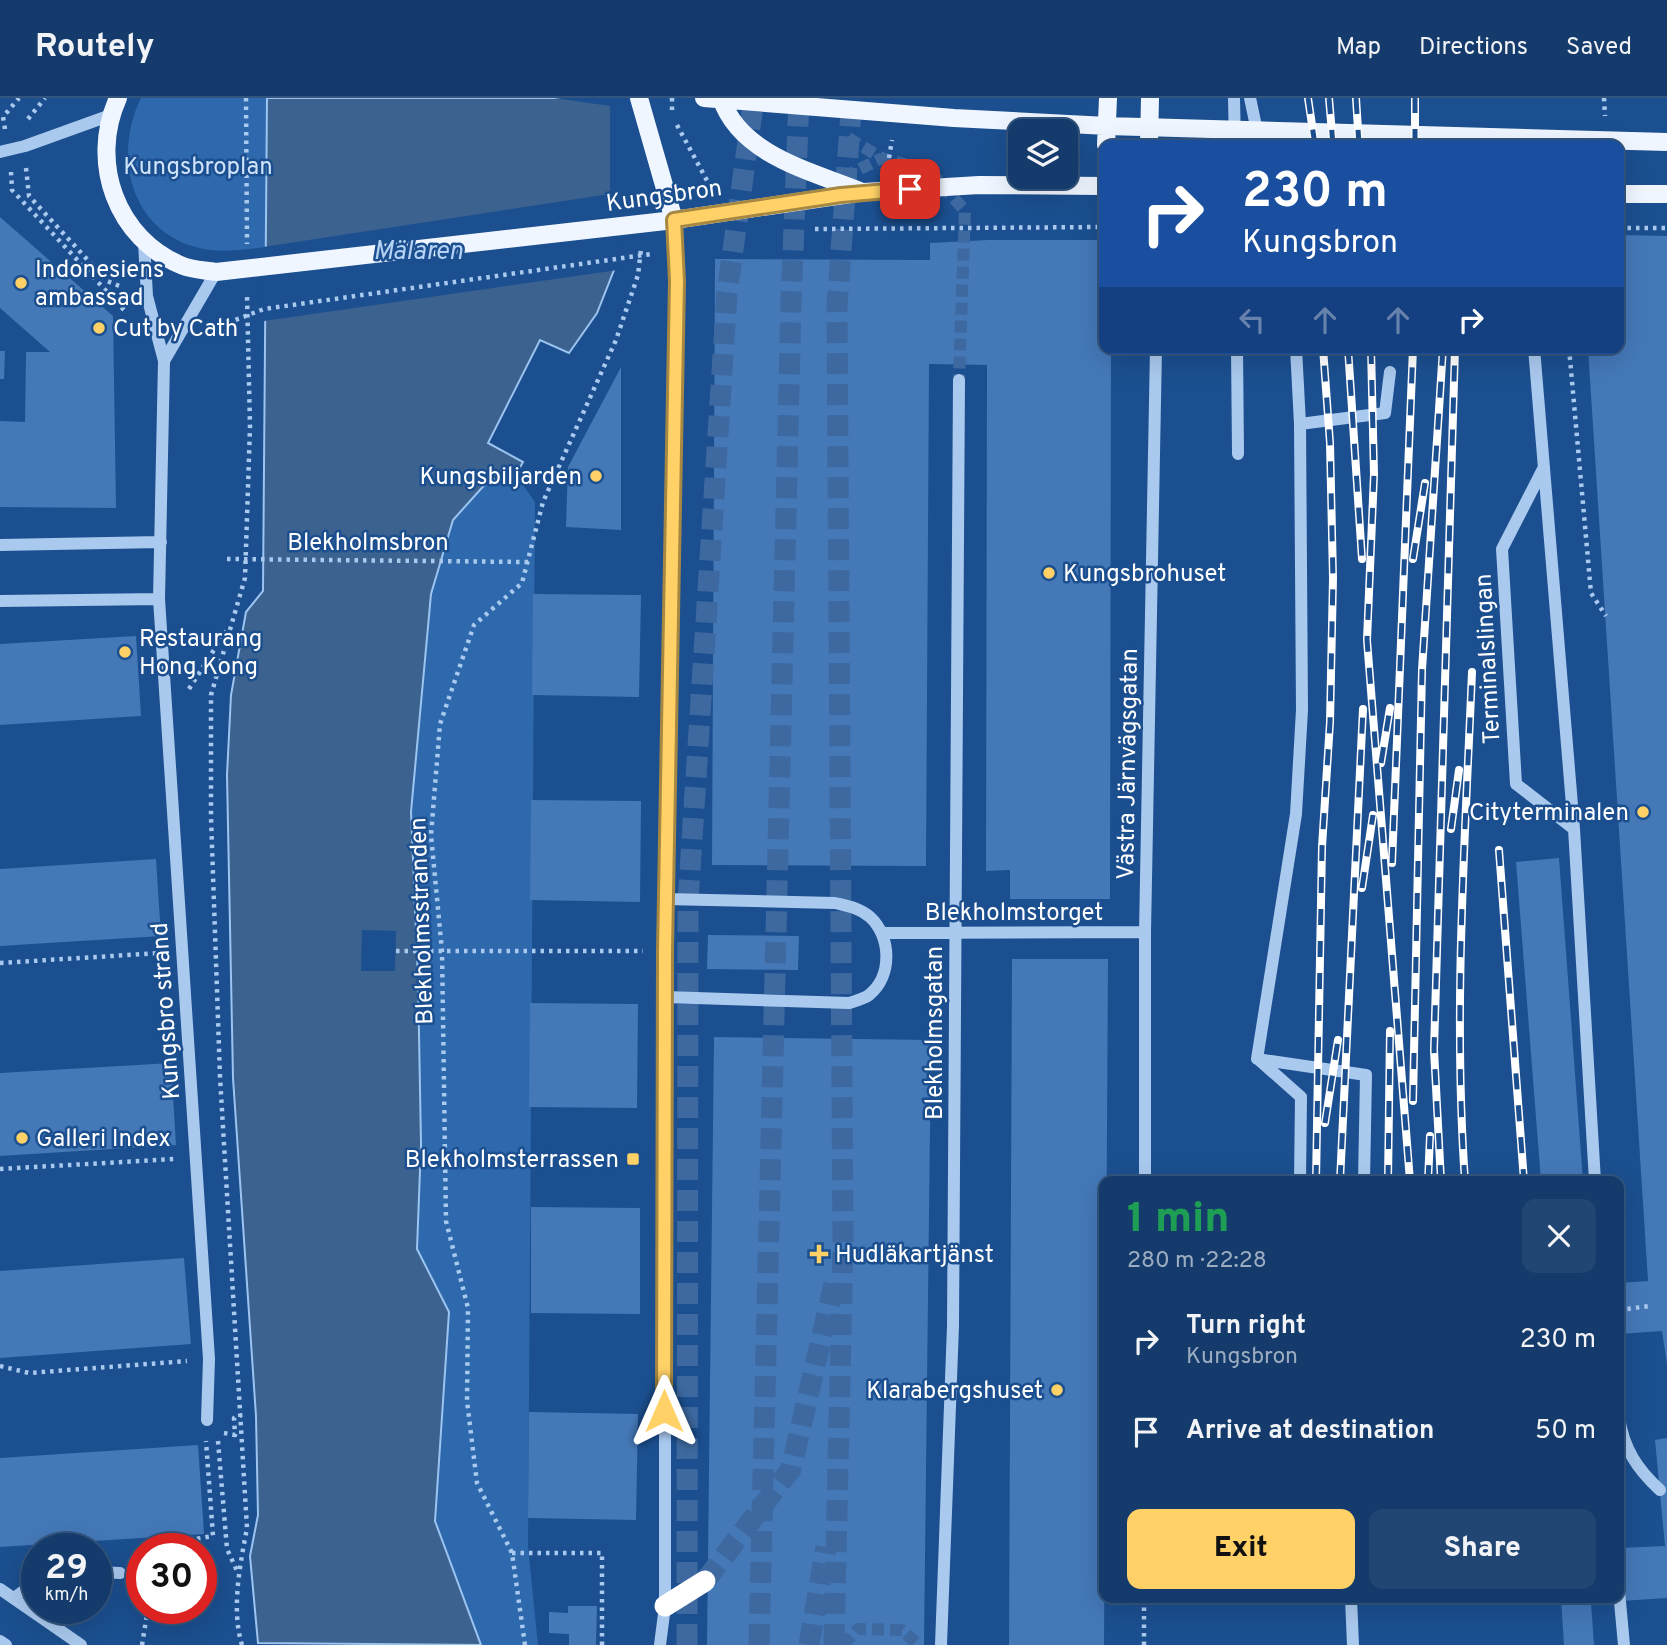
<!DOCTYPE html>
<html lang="en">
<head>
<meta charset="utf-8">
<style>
  :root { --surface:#143b6b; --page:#214673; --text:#f1f3f6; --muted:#9dadc1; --line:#33557e; --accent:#ffd166 }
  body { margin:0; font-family:Overpass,sans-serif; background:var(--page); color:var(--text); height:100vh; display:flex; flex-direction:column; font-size:26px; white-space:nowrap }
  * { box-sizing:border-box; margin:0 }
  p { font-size:23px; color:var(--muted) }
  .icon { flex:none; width:38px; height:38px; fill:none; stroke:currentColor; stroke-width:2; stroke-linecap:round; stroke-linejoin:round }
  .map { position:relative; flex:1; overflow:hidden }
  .drawer { position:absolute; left:1099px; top:1078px; width:525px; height:427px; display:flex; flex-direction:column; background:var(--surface); border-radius:14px; box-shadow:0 7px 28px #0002,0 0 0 2px var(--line) }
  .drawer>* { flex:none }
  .guide { position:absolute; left:1099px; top:42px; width:525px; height:214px; border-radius:14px; box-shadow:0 7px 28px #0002,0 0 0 2px var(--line); background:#1a4fa0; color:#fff; overflow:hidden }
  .controls { position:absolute; left:1008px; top:21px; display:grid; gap:14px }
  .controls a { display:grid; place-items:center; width:70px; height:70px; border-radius:14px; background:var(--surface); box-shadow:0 7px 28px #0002,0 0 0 2px var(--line); font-size:35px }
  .speed { position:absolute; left:21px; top:1435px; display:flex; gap:14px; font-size:35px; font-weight:700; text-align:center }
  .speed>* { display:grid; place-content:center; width:91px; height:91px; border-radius:50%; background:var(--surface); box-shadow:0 7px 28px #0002,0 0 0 2px var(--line); line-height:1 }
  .speed small { font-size:18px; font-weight:400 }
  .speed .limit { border:10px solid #d22; background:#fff; color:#111 }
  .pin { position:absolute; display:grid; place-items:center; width:60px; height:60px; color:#fff; margin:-30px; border-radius:14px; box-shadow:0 4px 10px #0006 }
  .me { position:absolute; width:77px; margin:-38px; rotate:0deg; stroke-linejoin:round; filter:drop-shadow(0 0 5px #0008) }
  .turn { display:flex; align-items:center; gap:24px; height:147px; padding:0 28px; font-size:32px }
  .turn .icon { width:91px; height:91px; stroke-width:2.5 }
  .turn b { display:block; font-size:49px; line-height:60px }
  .lanes { display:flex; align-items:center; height:66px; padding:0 28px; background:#0003; justify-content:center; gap:35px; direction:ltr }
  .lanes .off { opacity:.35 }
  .round { display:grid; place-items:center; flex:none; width:74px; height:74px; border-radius:14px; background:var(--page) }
  .overview { display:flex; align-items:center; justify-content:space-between; height:119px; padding:0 28px }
  h1 { font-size:42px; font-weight:800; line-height:52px; color:#1e9e55 }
  .action { display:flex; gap:14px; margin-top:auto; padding:14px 28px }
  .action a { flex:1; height:80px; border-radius:14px; background:var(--accent); color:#111; font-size:28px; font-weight:800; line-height:80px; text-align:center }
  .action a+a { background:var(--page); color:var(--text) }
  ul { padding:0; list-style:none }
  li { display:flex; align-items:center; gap:21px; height:91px; padding:0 28px }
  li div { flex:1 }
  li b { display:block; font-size:26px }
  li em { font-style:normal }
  header { display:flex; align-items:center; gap:42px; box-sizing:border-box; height:98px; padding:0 35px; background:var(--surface); border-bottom:2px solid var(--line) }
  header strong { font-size:33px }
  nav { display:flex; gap:38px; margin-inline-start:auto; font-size:24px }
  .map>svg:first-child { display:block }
</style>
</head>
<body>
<header>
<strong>Routely</strong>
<nav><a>Map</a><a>Directions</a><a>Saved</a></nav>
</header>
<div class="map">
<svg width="1667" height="1547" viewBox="0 0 1667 1547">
  <rect width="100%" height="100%" fill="#1b4f8f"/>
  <path fill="#2e69ad" d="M141 0H267V149C241 152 217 156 192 148 128 128 114 54 141 0Z
    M516 377 535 404 528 1448 538 1547H481L435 1423 449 1214 417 1151 421 1046 418 881 411 714 431 496 453 422 488 383Z"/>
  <path fill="#3c6290" stroke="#9cc4f0" stroke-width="2" d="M267 0H611L614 172 597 215 569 255 540 242 488 345 523 364 516 377 488 383 453 422 431 496 411 714 418 881 421 1046 417 1151 449 1214 435 1423 481 1547 258 1545 250 1458 258 1417 256 1318 233 980 227 677 231 597 246 514 263 493Z"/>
  <path fill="#1b4f8f" d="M554 0H615L614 96 618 172 264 223 263 149 610 96V8Z
    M362 832 396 833 395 873H361Z"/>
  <path fill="#4478b7" d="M0 119 113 218 116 410 0 409V323L25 324 26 254H50L0 210Z
    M1619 137 1667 138V1266L1662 1233 1619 1236V1185L1648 1183 1588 250H1619Z
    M988 142H1104V250H1111L1110 801H1010V772L986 773 987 267 929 266 926 768 712 767 715 161 930 162V145Z
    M0 253H5L4 281H0Z
    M621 269V432L566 429 568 369Z
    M533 496 641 497 639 599 532 597Z
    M136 538 141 618 0 627V546Z
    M531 702 641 703 640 804 530 802Z
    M1559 760 1583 1083H1541L1516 764Z
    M156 761 161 838 0 848V771Z
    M708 837 799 838 798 872 707 871Z
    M1012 861H1108L1104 1547H1009Z
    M530 905 638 906 637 1010 529 1009Z
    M714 939 931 942 924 1547H707Z
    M171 965 176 1047 0 1058V975Z
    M531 1109 640 1110V1216L531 1215Z
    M184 1160 191 1246 0 1260V1173Z
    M529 1314 638 1316 636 1422 528 1420Z
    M1667 1340V1500L1591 1505 1594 1547H1564L1561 1500H1619V1450L1665 1448 1655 1342Z
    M198 1347 204 1436 0 1449V1360Z
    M568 1508H597L596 1547H569V1536L549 1535V1514L568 1515Z"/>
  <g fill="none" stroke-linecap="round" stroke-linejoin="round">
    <path stroke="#3d69a0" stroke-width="12" stroke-dasharray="12 6" stroke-linecap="butt" d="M848 40 882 60 930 73 965 113 959 282
      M844 79 882 60
      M843 1547 858 1531 902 1532 918 1547"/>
    <path stroke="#3d69a0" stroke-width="21" stroke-dasharray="21 10" stroke-linecap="butt" d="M705 1483 791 1371 834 1186
      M687 1547 688 804 727 195 754 0
      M759 1547 791 205 799 0
      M809 1547 826 1449
      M834 1547 843 1145 837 208 852 0"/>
    <path stroke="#a9c9ee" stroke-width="4.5" stroke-dasharray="3.5 5" stroke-linecap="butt" d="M246 0 247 146
      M1604 0 1605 18
      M672 12V0
      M28 21 45 0
      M677 27 711 90
      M5 31 3 19 19 0
      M889 60 892 42
      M26 70 29 98 107 183 122 189
      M11 74 12 92 124 212
      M1619 130H1667
      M815 131 1104 129
      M225 235 235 222 264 211 651 156
      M1569 250 1591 495 1606 518
      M227 461 528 464
      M189 591 226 533
      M396 853H643
      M0 865 160 855
      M0 1071 174 1061
      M1619 1212 1650 1208
      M0 1268 29 1275 187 1263
      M224 1335 235 1337 234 1320 242 1317
      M218 1343 227 1451 238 1475
      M159 1451V1447L213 1438 206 1343
      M512 1455H602V1547
      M142 1547 148 1510
      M242 1547C231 1511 240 1467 247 1430L220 979 211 719V597L245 480 250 329 247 197
      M525 1547 512 1455 477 1385 467 1303 468 1210 446 1123 442 853 431 737 440 626 474 527 522 485 543 404 616 242 638 177 641 151
      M1144 1547V1500"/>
    <path stroke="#a9c9ee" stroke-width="12" d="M1234 0 1235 47
      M1250 0 1260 47
      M0 54 25 48 111 17
      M144 144 147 198 164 263 216 174
      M1237 250 1238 356
      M1296 250 1300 326
      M1534 250 1574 731 1595 1083
      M164 263 159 501 209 1261 207 1322
      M1544 369 1502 451 1516 686 1574 731
      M0 447 161 444
      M0 503 159 501
      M883 835 1145 834
      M665 899 849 905C855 903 864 901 869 897 893 878 891 838 870 819 860 810 847 808 835 805L666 801
      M1257 961 1296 716 1302 612 1300 326 1385 315 1390 274
      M1257 961 1366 977 1364 1083
      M1258 961 1301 999 1300 1083
      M1145 1083V834L1156 250
      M1619 1320C1624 1351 1637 1371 1660 1392
      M96 1474 120 1475
      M0 1491 81 1547
      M1619 1493 1624 1547
      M14 1500 37 1483
      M1351 1500 1353 1547
      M0 1543 6 1547
      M660 1547 665 1508V853L677 183 674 122
      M941 1547 953 1228 959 282"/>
    <path stroke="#f0f6ff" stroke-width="18" d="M118 0C89 64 116 141 183 168 193 172 205 172 216 174L674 122 864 94 979 87 1104 88
      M639 0 674 122
      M704 0 954 20 1107 28 1667 44
      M721 0C740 57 811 73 860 93
      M1106 47 1108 0
      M1149 47 1150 0
      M1619 96H1667"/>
    <path stroke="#fff" stroke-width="21" d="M665 1508 705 1483"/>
    <defs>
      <path id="rail" d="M1308 0 1315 47
        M1329 0 1333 47
        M1356 0 1359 47
        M1415 47V0
        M1348 250 1362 461
        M1371 250 1374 376 1367 542 1410 1083
        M1413 461 1425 385
        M1381 665 1390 610
        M1451 731 1459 672
        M1499 752 1524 1083
        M1392 765 1413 250
        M1362 790 1373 717
        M1413 1003 1422 572 1443 250
        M1325 1025 1338 942
        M1316 1083 1322 749 1330 624 1333 480 1330 345 1323 250
        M1340 1083 1363 611
        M1388 1083 1390 933
        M1428 1083 1430 1038
        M1441 1083 1434 952 1455 250
        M1465 1083C1453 914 1465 744 1472 574"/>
    </defs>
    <use href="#rail" stroke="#fff" stroke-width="8"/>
    <use href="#rail" stroke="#1b4f8f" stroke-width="5" stroke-dasharray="16" stroke-linecap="butt"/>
  </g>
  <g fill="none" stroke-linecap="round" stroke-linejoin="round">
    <defs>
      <path id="route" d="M664 1313 665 853 677 183 674 122 841 97 910 91"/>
    </defs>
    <use href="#route" stroke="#a68842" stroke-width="18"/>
    <use href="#route" stroke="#ffd166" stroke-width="12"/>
  </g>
  <g fill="#ffd166" stroke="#1b4f8f" stroke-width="2.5">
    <circle cx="21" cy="185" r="7"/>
    <circle cx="99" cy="230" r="7"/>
    <circle cx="596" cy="378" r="7"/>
    <circle cx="1049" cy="475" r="7"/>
    <circle cx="125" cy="554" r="7"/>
    <circle cx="1643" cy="714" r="7"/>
    <circle cx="22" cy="1040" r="7"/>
    <rect x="626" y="1054" width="14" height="14" rx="3.5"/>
    <path d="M815.5 1145.5h7v7h7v7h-7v7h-7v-7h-7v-7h7z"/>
    <circle cx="1057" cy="1292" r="7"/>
  </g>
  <g text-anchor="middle" stroke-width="5" stroke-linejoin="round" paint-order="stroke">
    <g font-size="24" fill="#cfe3fa" stroke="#1b4f8f">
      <text x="198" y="76">Kungsbroplan</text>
    </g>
    <g font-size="24" fill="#fff" stroke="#1b4f8f">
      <text transform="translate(664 97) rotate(-8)" y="8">Kungsbron</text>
      <text x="368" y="452">Blekholmsbron</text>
      <text transform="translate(1487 561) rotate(-93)" y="8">Terminalslingan</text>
      <text transform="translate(1127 666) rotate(-89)" y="8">Västra Järnvägsgatan</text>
      <text x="1014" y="822">Blekholmstorget</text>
      <text transform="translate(421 823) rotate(-92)" y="8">Blekholmsstranden</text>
      <text transform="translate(165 913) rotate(-94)" y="8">Kungsbro strand</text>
      <text transform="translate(934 935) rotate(-90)" y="8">Blekholmsgatan</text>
    </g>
    <g font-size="24" fill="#fff" stroke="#1b4f8f" text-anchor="start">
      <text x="35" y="179">Indonesiens<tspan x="35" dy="28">ambassad</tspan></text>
      <text x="113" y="238">Cut by Cath</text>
      <text x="582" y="386" text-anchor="end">Kungsbiljarden</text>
      <text x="1063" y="483">Kungsbrohuset</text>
      <text x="139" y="548">Restaurang<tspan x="139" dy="28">Hong Kong</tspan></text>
      <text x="1629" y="722" text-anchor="end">Cityterminalen</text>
      <text x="36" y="1048">Galleri Index</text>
      <text x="619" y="1069" text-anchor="end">Blekholmsterrassen</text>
      <text x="835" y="1164">Hudläkartjänst</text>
      <text x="1043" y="1300" text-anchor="end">Klarabergshuset</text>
    </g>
    <g font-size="26" font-style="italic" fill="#b5d3f5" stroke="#1b4f8f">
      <text x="418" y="161">Mälaren</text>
    </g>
  </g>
</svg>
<div class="controls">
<a><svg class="icon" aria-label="layers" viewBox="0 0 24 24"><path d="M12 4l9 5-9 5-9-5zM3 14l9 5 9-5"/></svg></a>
</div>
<div class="speed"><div>29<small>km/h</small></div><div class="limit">30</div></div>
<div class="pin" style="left:910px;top:91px;background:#d93025"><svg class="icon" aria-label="arrive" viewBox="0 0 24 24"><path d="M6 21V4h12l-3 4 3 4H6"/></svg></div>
<svg class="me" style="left:664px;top:1313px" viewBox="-20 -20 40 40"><path d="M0-17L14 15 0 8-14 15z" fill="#ffd166" stroke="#fff" stroke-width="4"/></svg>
<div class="guide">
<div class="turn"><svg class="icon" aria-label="right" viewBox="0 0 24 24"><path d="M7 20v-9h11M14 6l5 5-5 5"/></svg><div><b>230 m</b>Kungsbron</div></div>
<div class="lanes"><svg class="icon off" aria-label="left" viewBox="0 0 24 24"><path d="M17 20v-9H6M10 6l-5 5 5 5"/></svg><svg class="icon off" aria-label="ahead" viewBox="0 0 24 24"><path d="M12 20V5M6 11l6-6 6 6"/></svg><svg class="icon off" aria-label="ahead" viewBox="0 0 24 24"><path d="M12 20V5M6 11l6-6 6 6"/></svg><svg class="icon" aria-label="right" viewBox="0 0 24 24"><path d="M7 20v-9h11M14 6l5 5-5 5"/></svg></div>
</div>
<section class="drawer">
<div class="overview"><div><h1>1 min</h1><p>280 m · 22:28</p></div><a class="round"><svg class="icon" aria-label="close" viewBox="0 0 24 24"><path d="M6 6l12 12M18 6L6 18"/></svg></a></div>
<ul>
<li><svg class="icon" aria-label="right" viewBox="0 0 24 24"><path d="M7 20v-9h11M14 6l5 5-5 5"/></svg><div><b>Turn right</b><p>Kungsbron</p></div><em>230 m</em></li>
<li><svg class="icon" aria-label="arrive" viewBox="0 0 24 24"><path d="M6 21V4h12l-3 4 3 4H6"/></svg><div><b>Arrive at destination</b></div><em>50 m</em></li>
</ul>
<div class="action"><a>Exit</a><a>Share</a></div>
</section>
</div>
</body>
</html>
